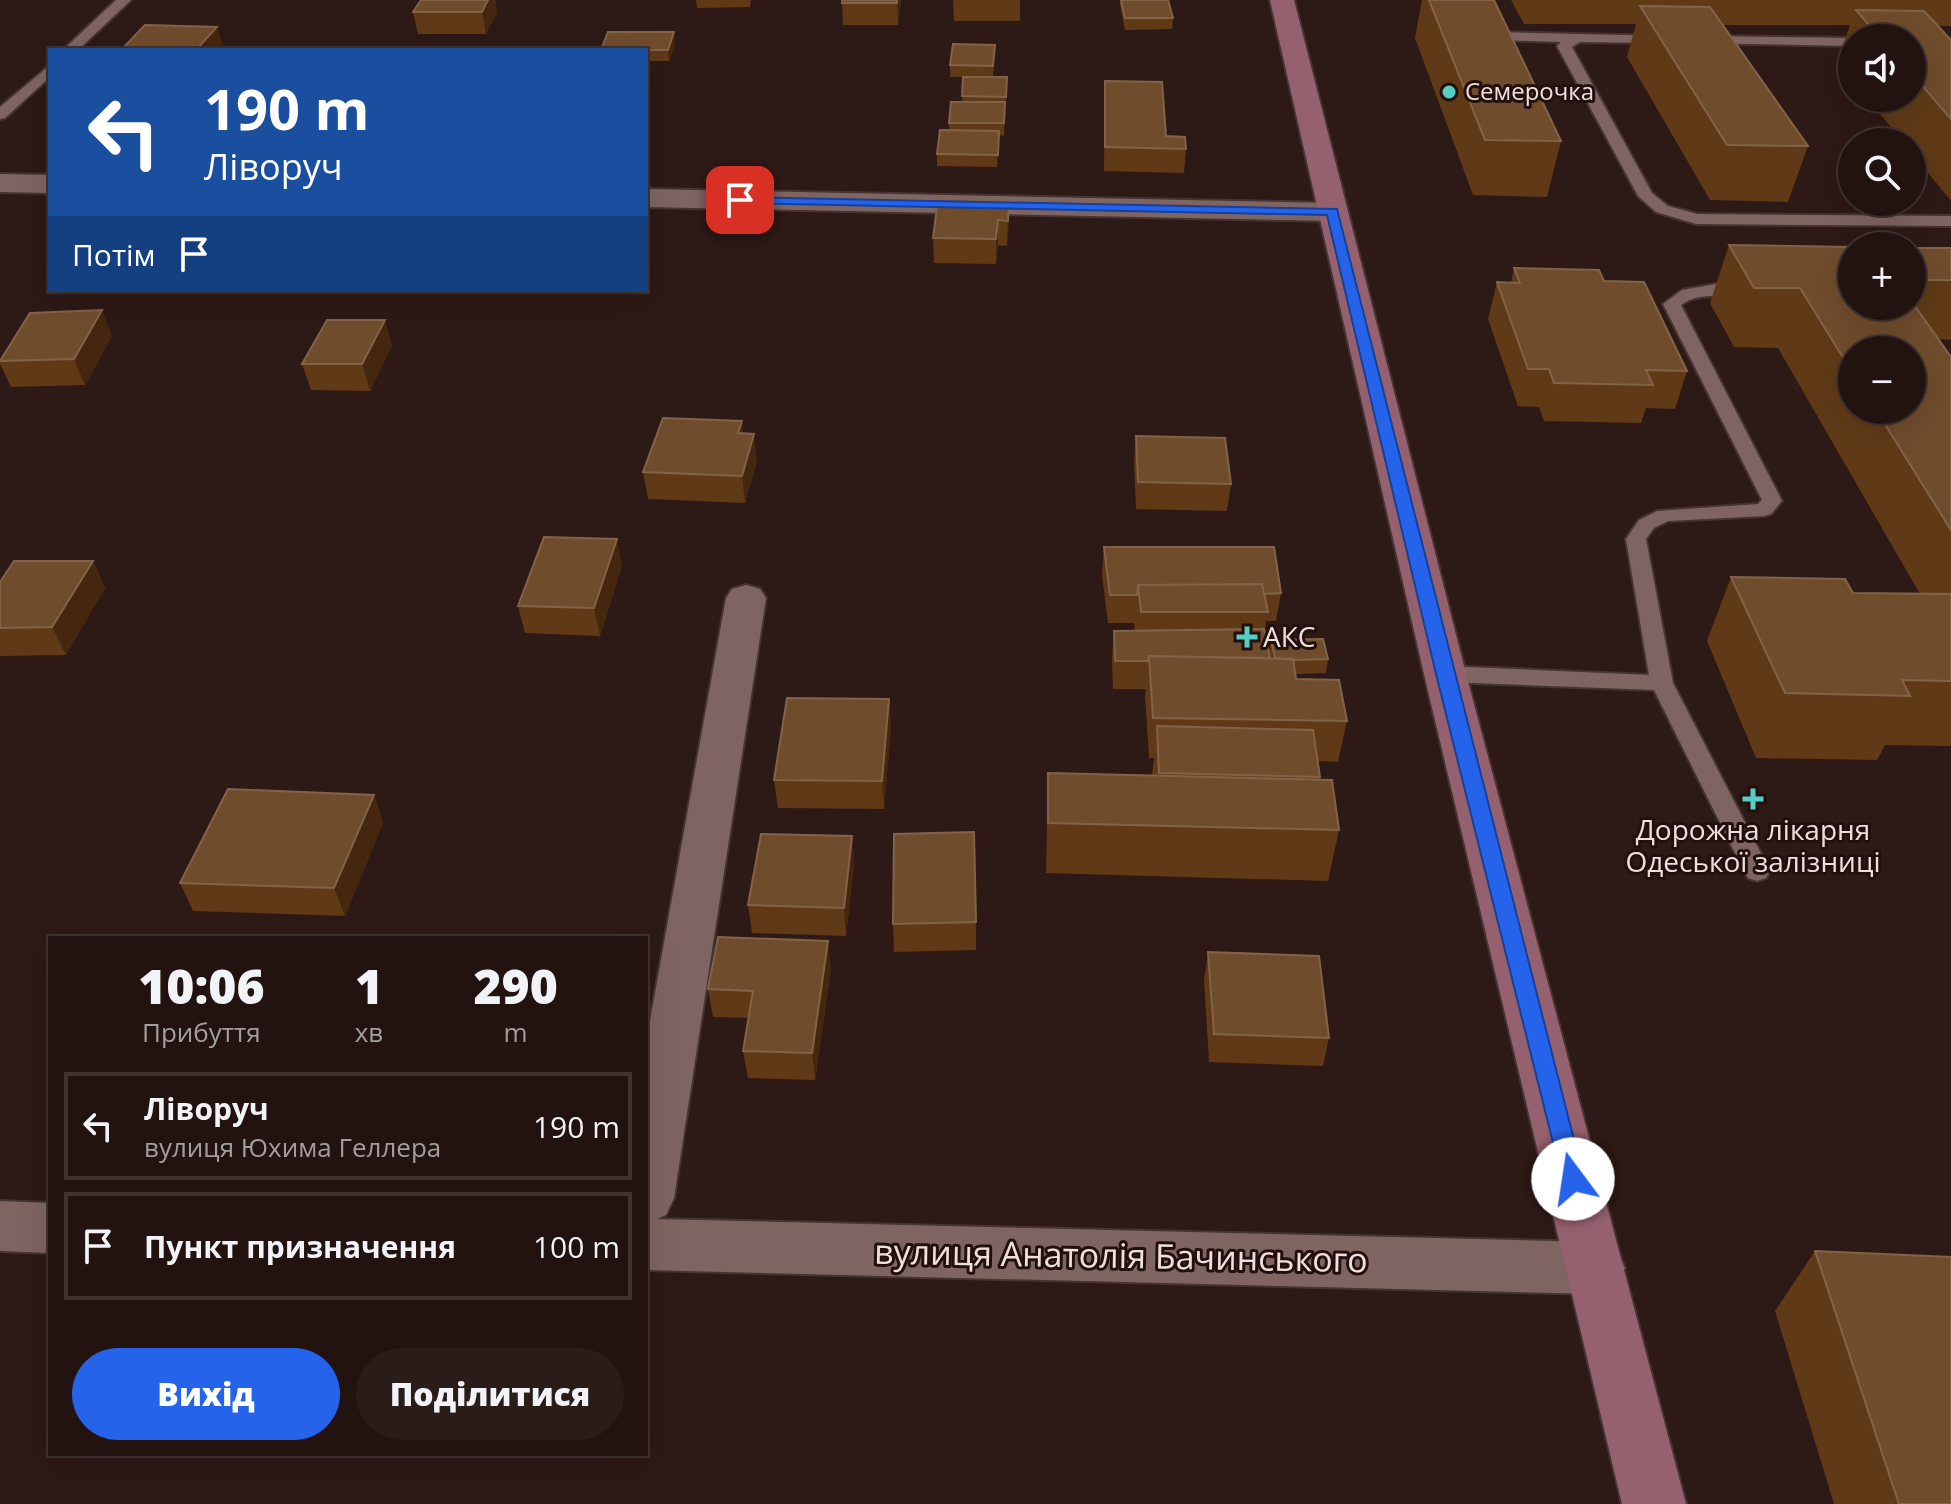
<!DOCTYPE html>
<html lang="uk">
<head>
<meta charset="utf-8">
<style>
  :root { --surface:#221310; --page:#2a1c19; --text:#f1f3f6; --muted:#a29e9f; --line:#3f3230; --accent:#2563eb }
  body { margin:0; font-family:"Open Sans",sans-serif; background:var(--page); color:var(--text); height:100vh; display:flex; flex-direction:column; font-size:30px; white-space:nowrap }
  * { box-sizing:border-box; margin:0 }
  p { font-size:26px; color:var(--muted) }
  .icon { flex:none; width:44px; height:44px; fill:none; stroke:currentColor; stroke-width:2; stroke-linecap:round; stroke-linejoin:round }
  .map { position:relative; flex:1; overflow:hidden }
  .drawer { position:absolute; left:48px; top:936px; width:600px; height:520px; display:flex; flex-direction:column; background:var(--surface); border-radius:0px; box-shadow:0 8px 32px #0002,0 0 0 2px var(--line) }
  .drawer>* { flex:none }
  .banner { position:absolute; left:48px; top:48px; width:600px; height:244px; border-radius:0px; box-shadow:0 8px 32px #0002,0 0 0 2px var(--line); background:#1a4fa0; color:#fff; overflow:hidden }
  .fabs { position:absolute; left:1838px; top:24px; display:grid; gap:16px }
  .fabs a { display:grid; place-items:center; width:88px; height:88px; border-radius:50%; background:var(--surface); box-shadow:0 8px 32px #0002,0 0 0 2px var(--line); font-size:40px }
  .pin { position:absolute; display:grid; place-items:center; width:68px; height:68px; color:#fff; margin:-34px; border-radius:16px; box-shadow:0 4px 12px #0006 }
  .me { position:absolute; width:88px; margin:-44px; rotate:346deg; stroke-linejoin:round; filter:drop-shadow(0 0 6px #0008) }
  .turn { display:flex; align-items:center; gap:28px; height:168px; padding:0 24px; font-size:36px }
  .turn .icon { width:104px; height:104px; stroke-width:2.5 }
  .turn b { display:block; font-size:56px; line-height:68px }
  .then { display:flex; align-items:center; height:76px; padding:0 24px; background:#0003; gap:16px; font-size:30px }
  .eta { display:flex; justify-content:space-evenly; align-items:center; height:136px; text-align:center }
  .eta b { font-size:48px; font-weight:800; line-height:56px }
  .cta { display:flex; gap:16px; margin-top:auto; padding:16px 24px }
  .cta a { flex:1; height:92px; border-radius:48px; background:var(--accent); color:#fff; font-size:32px; font-weight:800; line-height:92px; text-align:center }
  .cta a+a { background:var(--page); color:var(--text) }
  ul { padding:0; list-style:none }
  li { display:flex; align-items:center; gap:24px; height:108px; margin:0 16px 12px; padding:0 8px; border:4px solid var(--line); border-radius:0px }
  li div { flex:1 }
  li b { display:block; font-size:30px }
  li em { font-style:normal }
  .map>svg:first-child { display:block }
</style>
</head>
<body>
<div class="map">
<svg width="1951" height="1504" viewBox="0 0 1951 1504">
  <rect width="100%" height="100%" fill="#2d1916"/>
  <g fill="none" stroke-linecap="round" stroke-linejoin="round">
    <defs>
      <path id="lane" d="M116 0H131L78 50H63Z
        M1489 32 1667 36 1669 39 1662 43 1580 42 1572 47 1652 193 1668 206 1697 214 1951 216V226L1696 224 1656 212 1638 196 1557 46 1561 42 1498 40 1500 44 1493 48 1488 47 1482 36Z
        M1702 36 1852 38V46L1697 43 1695 40Z
        M50 65V77L5 118 0 119V107Z
        M1716 284 1745 285 1754 290C1738 304 1705 287 1681 305L1782 501 1771 514 1764 516 1668 521 1654 528 1646 539 1673 683 1770 871 1766 878 1757 881 1748 878 1744 871 1654 690 1445 682 1437 679 1434 674 1437 669 1445 666 1649 675 1626 539 1639 520 1657 511 1758 504 1762 500 1663 304 1682 290Z"/>
      <path id="street" d="M0 174 50 175V193L0 192Z
        M646 189 1332 203 1342 206 1347 212 1342 218 1332 221 646 207Z
        M746 585 760 589 766 598 674 1198 666 1215 657 1219 1596 1242 1616 1249 1625 1268 1616 1287 1596 1294 646 1270V1043L726 598 732 589Z
        M0 1201 50 1203V1253L0 1251Z"/>
      <path id="secondary" d="M1270 0H1294L1466 674 1686 1504H1622L1424 674Z"/>
    </defs>
    <use href="#lane" stroke="#453433" stroke-width="4"/>
    <use href="#street" stroke="#453433" stroke-width="4"/>
    <use href="#secondary" stroke="#453433" stroke-width="4"/>
    <use href="#lane" fill="#7e6561" fill-rule="evenodd"/>
    <use href="#street" fill="#7e6561" fill-rule="evenodd"/>
    <use href="#secondary" fill="#96616e" fill-rule="evenodd"/>
  </g>
  <path fill="#603a17" fill-rule="evenodd" d="M421 0H495L497 13 486 34H418L413 12Z
    M696 0H751L750 7 697 8Z
    M901 0 898 25H843L842 3Z
    M953 0H1020V21H954Z
    M1120 0H1168L1173 18 1172 29 1125 30 1120 5Z
    M1422 0H1494L1561 141 1547 197 1473 195 1415 38Z
    M1511 0H1951V26H1938L1951 40V201L1912 153V142H1903L1867 98H1912V38H1852V79L1838 61 1850 25H1723L1808 146 1788 202 1710 200 1627 57 1636 24H1524Z
    M675 44 669 61H646V50Z
    M995 45 993 77H1007L1004 136 999 135 997 167 937 166V154L949 130V123L962 102 963 77H950V65Z
    M1105 81 1166 136 1186 149 1184 173 1104 171Z
    M1009 201 1007 246 998 245 996 264 934 263 933 238Z
    M1729 245 1912 306V248H1951V340L1939 339 1951 357V746L1885 745 1877 760 1756 758 1707 641 1731 577 1853 593 1920 594 1778 348 1734 347 1710 303ZM1852 350 1912 410H1852Z
    M1514 268 1604 281 1687 371 1675 409 1646 408 1641 423 1544 421 1539 407 1518 406 1488 319 1497 282H1511Z
    M385 320 392 346 370 391 311 390 302 364Z
    M112 336 85 385 11 387 0 364V359Z
    M742 421 743 434 757 461 745 503 648 499 643 472Z
    M1136 436 1231 484 1227 511 1136 509 1134 463Z
    M1104 547 1281 593 1276 621H1266L1265 631 1269 654 1271 640 1328 659 1326 673 1295 674 1296 679 1347 721 1338 762 1318 761 1320 780 1339 830 1328 881 1046 873 1048 773 1152 775 1154 758H1149L1145 696 1146 689H1113L1112 659 1114 631H1135L1134 623H1108L1102 575Z
    M93 561 105 588 66 655 0 656V582Z
    M622 566 600 636 525 633 518 606Z
    M889 699 891 727 884 809 778 808 774 780Z
    M374 795 383 823 345 916 193 911 180 883Z
    M854 864 846 936 752 933 748 905Z
    M976 922V950L894 952 893 924Z
    M1208 952 1329 1038 1323 1066 1209 1062 1204 980Z
    M831 969 815 1080 748 1078 743 1051 749 1018 713 1017 708 989Z
    M1815 1251 1951 1504H1834L1775 1311Z"/>
  <path fill="#45260e" d="M488 0H495L497 13 486 34 482 12Z
    M897 0H901V2L898 25Z
    M217 27 224 49 223 50H196Z
    M674 32 675 44 669 61 668 50Z
    M1009 201V225L1007 246 1008 221Z
    M998 220V245L996 264V239Z
    M102 310 112 336 85 385 74 359Z
    M385 320 392 346 370 391 362 364Z
    M742 421 745 448 738 433Z
    M754 434 757 461 745 503 742 476Z
    M617 539 622 566 600 636 594 608Z
    M93 561 105 588 66 655 52 627Z
    M889 699 891 727 884 809 882 781Z
    M374 795 383 823 345 916 334 888Z
    M852 836 854 864 846 936 844 908Z
    M828 941 831 969 815 1080 812 1053Z"/>
  <path fill="#6f4c2c" stroke="#836348" stroke-width="2" d="M421 0H488L482 12H413Z
    M842 0H897V3H842Z
    M1121 0H1168L1173 18H1125Z
    M1429 0H1494L1561 141 1485 140Z
    M1640 6 1710 7 1808 146 1727 145Z
    M1856 10 1924 11 1951 40V119L1912 74V38H1880Z
    M145 25 217 27 196 50H121Z
    M608 32H674L668 50H601Z
    M953 44 995 45 993 66 950 65Z
    M963 77H1007L1006 97 962 96Z
    M1105 81 1162 82 1166 136 1185 137 1186 149 1105 147Z
    M951 102H1005L1004 123H949Z
    M940 130 999 131 998 155 937 154Z
    M938 199 1009 201 1008 221 998 220 996 239 933 238Z
    M1729 245 1852 247V306H1912V302L1951 357V530L1876 410H1912V350H1852V372L1800 288H1754Z
    M1912 248H1951V280H1912Z
    M1514 268 1599 270 1604 281 1644 282 1687 371 1646 370 1653 385 1554 383 1549 369H1528L1497 282 1520 283Z
    M102 310 74 359 0 361 30 313Z
    M327 320H385L362 364H302Z
    M663 418 742 421 738 433 754 434 742 476 643 472Z
    M1136 436 1225 438 1231 484 1138 482Z
    M544 537 617 539 594 608 518 606Z
    M1104 547H1274L1281 593 1264 594 1262 584 1138 585 1137 595H1110Z
    M14 561H93L52 627 0 628V582Z
    M1731 577 1845 579 1853 593 1951 594V681L1902 680 1910 696 1785 693Z
    M1262 584 1268 612H1141L1138 585Z
    M1264 629 1270 658 1149 656 1148 661H1115L1114 631Z
    M1323 639 1328 659 1293 660 1275 658 1271 640Z
    M1149 656 1293 659 1296 679 1339 680 1347 721 1153 718Z
    M787 698 889 699 882 781 774 780Z
    M1157 726 1313 730 1320 777 1159 773Z
    M1048 773 1332 780 1339 830 1048 823Z
    M228 789 374 795 334 888 180 883Z
    M974 832 976 922 893 924 894 834Z
    M761 834 852 836 844 908 748 905Z
    M718 937 828 941 812 1053 743 1051 753 991 708 989Z
    M1208 952 1319 956 1329 1038 1214 1034Z
    M1815 1251 1951 1257V1504H1899Z"/>
  <path fill="#2563eb" stroke="#184099" stroke-width="2" d="M736 197 1337 209 1584 1179 1581 1186 1573 1189 1565 1186 1562 1179 1436 674 1327 215 740 203 734 200Z"/>
  <g fill="#55cec5" stroke="#23100e" stroke-width="3">
    <circle cx="1449" cy="92" r="8"/>
    <path d="M1243 625h8v8h8v8h-8v8h-8v-8h-8v-8h8z"/>
    <path d="M1749 787h8v8h8v8h-8v8h-8v-8h-8v-8h8z"/>
  </g>
  <g text-anchor="middle" stroke-width="6" stroke-linejoin="round" paint-order="stroke">
    <g font-size="24" fill="#eedfdd" stroke="#23100e" text-anchor="start">
      <text x="1465" y="100">Семерочка</text>
    </g>
    <g font-size="28" fill="#eedfdd" stroke="#23100e" text-anchor="start">
      <text x="1263" y="647">АКС</text>
      <text x="1753" y="840" text-anchor="middle">Дорожна лікарня<tspan x="1753" dy="32">Одеської залізниці</tspan></text>
    </g>
    <g font-size="34" fill="#eedfdd" stroke="#23100e">
      <text transform="translate(1121 1256) rotate(1)" y="12">вулиця Анатолія Бачинського</text>
    </g>
  </g>
</svg>
<div class="fabs">
<a><svg class="icon" aria-label="sound" viewBox="0 0 24 24"><path d="M4 9h4l5-4v14l-5-4H4zM17 9q2 3 0 6"/></svg></a>
<a><svg class="icon" aria-label="search" viewBox="0 0 24 24"><circle cx="10" cy="10" r="6"/><path d="M15 15l6 6"/></svg></a>
<a>+</a>
<a>−</a>
</div>
<div class="pin" style="left:740px;top:200px;background:#d93025"><svg class="icon" aria-label="arrive" viewBox="0 0 24 24"><path d="M6 21V4h12l-3 4 3 4H6"/></svg></div>
<svg class="me" style="left:1573px;top:1179px" viewBox="-20 -20 40 40"><circle r="19" fill="#fff"/><path d="M0-13L10 11 0 6-10 11z" fill="#2563eb"/></svg>
<div class="banner">
<div class="turn"><svg class="icon" aria-label="left" viewBox="0 0 24 24"><path d="M17 20v-9H6M10 6l-5 5 5 5"/></svg><div><b>190 m</b>Ліворуч</div></div>
<div class="then">Потім<svg class="icon" aria-label="arrive" viewBox="0 0 24 24"><path d="M6 21V4h12l-3 4 3 4H6"/></svg></div>
</div>
<section class="drawer">
<div class="eta">
<div><b>10:06</b><p>Прибуття</p></div>
<div><b>1</b><p>хв</p></div>
<div><b>290</b><p>m</p></div>
</div>
<ul>
<li><svg class="icon" aria-label="left" viewBox="0 0 24 24"><path d="M17 20v-9H6M10 6l-5 5 5 5"/></svg><div><b>Ліворуч</b><p>вулиця Юхима Геллера</p></div><em>190 m</em></li>
<li><svg class="icon" aria-label="arrive" viewBox="0 0 24 24"><path d="M6 21V4h12l-3 4 3 4H6"/></svg><div><b>Пункт призначення</b></div><em>100 m</em></li>
</ul>
<div class="cta"><a>Вихід</a><a>Поділитися</a></div>
</section>
</div>
</body>
</html>
